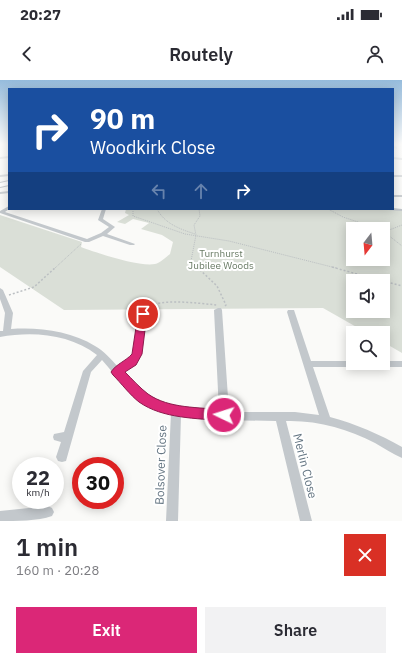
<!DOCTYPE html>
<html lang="en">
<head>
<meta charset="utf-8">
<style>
  :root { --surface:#fff; --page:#f2f2f3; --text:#2b2b33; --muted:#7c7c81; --accent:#db2777 }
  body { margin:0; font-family:"IBM Plex Sans",sans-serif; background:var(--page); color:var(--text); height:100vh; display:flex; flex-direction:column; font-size:15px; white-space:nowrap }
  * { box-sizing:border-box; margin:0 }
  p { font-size:13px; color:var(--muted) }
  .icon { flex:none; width:22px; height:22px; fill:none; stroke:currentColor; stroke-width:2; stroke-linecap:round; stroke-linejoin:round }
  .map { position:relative; height:441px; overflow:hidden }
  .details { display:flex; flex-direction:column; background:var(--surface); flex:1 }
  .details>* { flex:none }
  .hud { position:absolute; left:8px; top:8px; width:386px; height:122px; border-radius:0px; box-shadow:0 2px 10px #0003; background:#1a4fa0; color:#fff; overflow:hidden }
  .needle { width:26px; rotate:196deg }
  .controls { position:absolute; left:346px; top:142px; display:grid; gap:8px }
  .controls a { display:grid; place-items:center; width:44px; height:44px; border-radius:0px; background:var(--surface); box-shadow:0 2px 10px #0003; font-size:20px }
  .speed { position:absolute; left:12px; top:377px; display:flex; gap:8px; font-size:20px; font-weight:700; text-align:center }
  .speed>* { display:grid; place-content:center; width:52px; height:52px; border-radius:50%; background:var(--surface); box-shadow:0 2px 10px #0003; line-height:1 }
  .speed small { font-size:10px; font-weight:400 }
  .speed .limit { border:6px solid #d22; background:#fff; color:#111 }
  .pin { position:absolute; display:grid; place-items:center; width:34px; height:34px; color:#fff; margin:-17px; border:2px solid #fff; border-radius:50%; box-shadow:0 1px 4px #0007 }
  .me { position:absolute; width:44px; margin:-22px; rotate:274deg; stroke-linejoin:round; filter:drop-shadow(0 0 3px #0008) }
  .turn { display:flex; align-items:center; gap:14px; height:84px; padding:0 16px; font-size:18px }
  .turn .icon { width:52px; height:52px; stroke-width:2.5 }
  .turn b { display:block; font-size:28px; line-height:34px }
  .lanes { display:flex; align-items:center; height:38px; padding:0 16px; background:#0003; justify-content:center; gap:20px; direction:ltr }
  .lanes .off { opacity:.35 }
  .round { display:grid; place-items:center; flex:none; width:42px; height:42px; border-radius:0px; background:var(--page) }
  .head { display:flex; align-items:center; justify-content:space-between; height:68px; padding:0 16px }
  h1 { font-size:24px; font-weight:600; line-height:30px }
  .action { display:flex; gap:8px; margin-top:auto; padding:8px 16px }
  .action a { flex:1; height:46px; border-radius:0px; background:var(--accent); color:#fff; font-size:16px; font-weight:600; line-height:46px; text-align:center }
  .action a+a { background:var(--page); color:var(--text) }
  .status { display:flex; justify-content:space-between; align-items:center; height:28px; padding:0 20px; background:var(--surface); direction:ltr }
  .status svg { height:11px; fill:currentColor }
  header { display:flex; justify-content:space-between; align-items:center; height:52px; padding:0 16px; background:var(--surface); font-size:18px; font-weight:600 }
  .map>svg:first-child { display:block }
</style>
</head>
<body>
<div class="status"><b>20:27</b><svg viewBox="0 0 49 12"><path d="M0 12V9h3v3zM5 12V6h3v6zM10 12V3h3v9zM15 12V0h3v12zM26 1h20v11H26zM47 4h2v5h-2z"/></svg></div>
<header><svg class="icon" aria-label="back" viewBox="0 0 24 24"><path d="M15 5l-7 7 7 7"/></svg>Routely<svg class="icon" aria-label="person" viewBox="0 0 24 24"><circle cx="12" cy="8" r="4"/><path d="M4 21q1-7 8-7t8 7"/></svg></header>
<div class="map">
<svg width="402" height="441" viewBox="0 0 402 441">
  <rect width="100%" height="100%" fill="#fafaf8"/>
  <path fill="#dadfd7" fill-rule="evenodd" d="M126 129 402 130V273L383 262V253H367L323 228 64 230 0 187V135L82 162 81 167C97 173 139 187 155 184 160 183 166 177 170 174L173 162 162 155 141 149 149 143 133 139 125 144 117 142 129 135 125 133ZM353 149H383V179H353ZM353 201H383V231H353Z"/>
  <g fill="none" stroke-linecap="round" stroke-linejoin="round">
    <defs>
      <path id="primary" d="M9 101V105L0 107V103Z"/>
    </defs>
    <use href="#primary" stroke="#b5babe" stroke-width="2"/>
    <path stroke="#bbbfc2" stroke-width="1" stroke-dasharray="1 1" stroke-linecap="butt" d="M133 129V136L185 154 229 161 336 188
      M157 129C165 144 180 149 195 154
      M328 129 343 137 379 149
      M383 151 402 166
      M384 152 402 145
      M55 188 81 164
      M198 188 191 181 196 155 194 145 200 136 199 129"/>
    <path stroke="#bbbfc2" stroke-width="1.5" stroke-dasharray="2 2" stroke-linecap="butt" d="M197 187 217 206 226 225 225 226
      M332 187 382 201
      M383 201 402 206
      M9 215 34 207 56 187
      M143 228C164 218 194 223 217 225"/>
    <path stroke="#c3c8cc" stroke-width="1.5" d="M393 96H402"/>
    <path stroke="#c3c8cc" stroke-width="2" d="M393 96H402
      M0 113 9 112"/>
    <path fill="#c3c8cc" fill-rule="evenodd" d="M393 65 397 67V69L393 67Z
      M9 76V78L0 79V77Z
      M393 77 402 78V80L393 79Z
      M9 94V96L0 97V95Z
      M393 115H402V117H393Z
      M9 126V129L5 132 87 159 101 153 109 147 98 140 102 129H106L103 139 115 147 107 154 135 164 134 165H130L103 156 89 162H85L0 133V131Z
      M393 128 402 129V131L388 130 386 129H393Z
      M0 208 3 210 13 233 11 249C39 247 71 251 95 266 104 271 111 279 118 287L129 280 133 274 139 234 143 232H146L147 234 141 275 135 284 123 292C153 325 176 328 219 331L214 230 218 228H221L222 230 229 332H295L319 335 287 232 288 230H294L311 281H353V283H383V281H402V287H313L330 337C356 344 379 354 402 367V378C393 374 384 368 375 363 348 349 317 340 286 341L312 441H300L276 341 218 340 181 335 178 441H166L171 333C163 330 155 328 147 324 129 314 116 296 102 280L91 292 66 381 62 382 58 381 56 377 61 362 54 360 53 357 54 354 64 352 83 291 97 275C70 254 33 251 0 257V251H3L5 233 0 219Z
      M48 426 52 428 54 432 52 436C38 441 16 441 0 441V431Z"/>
    <use href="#primary" fill="#fff" fill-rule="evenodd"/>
  </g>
  <linearGradient id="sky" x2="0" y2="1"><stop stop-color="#96bcdc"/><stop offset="0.51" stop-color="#fdfdfc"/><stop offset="1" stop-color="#fdfdfc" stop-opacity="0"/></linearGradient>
  <rect width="402" height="126" fill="url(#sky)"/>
  <path fill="#db2777" stroke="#8e194d" d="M143 231 147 234 142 274 136 285 125 292C132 299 140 308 148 314 169 329 200 327 224 330L229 331 231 335 229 339 224 341C197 338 163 339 139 322 130 315 121 303 113 295L111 292C116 284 126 281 132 274L138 234Z"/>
  <g text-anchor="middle" stroke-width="4" stroke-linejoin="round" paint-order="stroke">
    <g font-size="10" fill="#687a64" stroke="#fff">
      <text x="221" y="177">Turnhurst<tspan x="221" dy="12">Jubilee Woods</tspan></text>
    </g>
    <g font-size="12" fill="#657683" stroke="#fff">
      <text transform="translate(161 385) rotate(-88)" y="4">Bolsover Close</text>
      <text transform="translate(305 386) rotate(76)" y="4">Merlin Close</text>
    </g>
  </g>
</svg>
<div class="controls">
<a><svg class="needle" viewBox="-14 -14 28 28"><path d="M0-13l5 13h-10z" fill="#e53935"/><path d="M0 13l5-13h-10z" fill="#7c7c81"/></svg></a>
<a><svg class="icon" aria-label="sound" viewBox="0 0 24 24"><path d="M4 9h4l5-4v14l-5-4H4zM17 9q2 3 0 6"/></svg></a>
<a><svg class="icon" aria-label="search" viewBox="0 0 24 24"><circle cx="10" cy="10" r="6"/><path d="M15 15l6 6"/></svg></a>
</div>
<div class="speed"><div>22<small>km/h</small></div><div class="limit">30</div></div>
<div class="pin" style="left:143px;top:234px;background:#d93025"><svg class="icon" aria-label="arrive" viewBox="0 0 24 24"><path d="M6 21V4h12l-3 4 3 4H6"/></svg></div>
<svg class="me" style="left:224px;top:335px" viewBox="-20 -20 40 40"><circle r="17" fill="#db2777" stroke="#fff" stroke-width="3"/><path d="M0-11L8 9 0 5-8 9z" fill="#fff"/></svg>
<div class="hud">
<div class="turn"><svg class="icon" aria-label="right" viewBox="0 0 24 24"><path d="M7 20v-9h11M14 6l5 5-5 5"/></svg><div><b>90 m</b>Woodkirk Close</div></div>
<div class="lanes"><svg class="icon off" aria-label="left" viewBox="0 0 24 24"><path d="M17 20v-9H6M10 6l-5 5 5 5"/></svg><svg class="icon off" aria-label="ahead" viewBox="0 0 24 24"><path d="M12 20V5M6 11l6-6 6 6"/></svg><svg class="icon" aria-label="right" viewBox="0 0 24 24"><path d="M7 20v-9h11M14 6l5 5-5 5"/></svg></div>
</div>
</div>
<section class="details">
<div class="head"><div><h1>1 min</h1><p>160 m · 20:28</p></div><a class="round" style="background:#d93025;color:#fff"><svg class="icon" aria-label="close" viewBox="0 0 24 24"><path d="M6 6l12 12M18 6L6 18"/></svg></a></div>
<div class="action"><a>Exit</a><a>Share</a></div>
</section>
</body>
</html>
